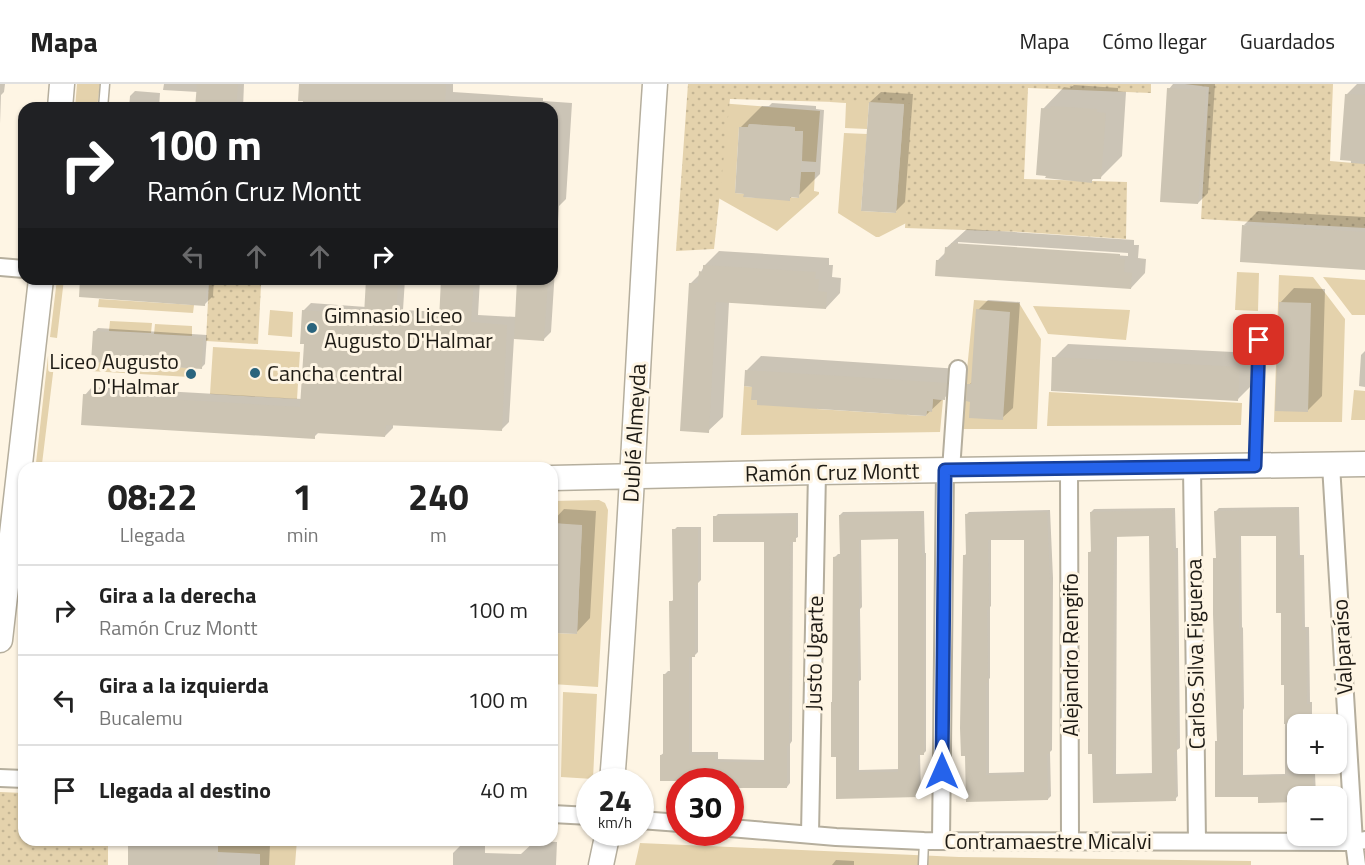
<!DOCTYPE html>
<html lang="es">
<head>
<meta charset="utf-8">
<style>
  :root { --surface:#fff; --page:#f2f2f2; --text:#222; --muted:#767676; --line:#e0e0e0 }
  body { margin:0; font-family:"Titillium Web",sans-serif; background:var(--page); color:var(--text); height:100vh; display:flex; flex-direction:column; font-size:22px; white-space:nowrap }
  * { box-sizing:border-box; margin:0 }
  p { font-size:20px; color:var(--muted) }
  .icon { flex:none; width:33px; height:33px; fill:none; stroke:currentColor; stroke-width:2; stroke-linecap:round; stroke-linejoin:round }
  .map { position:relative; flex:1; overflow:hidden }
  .side { position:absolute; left:18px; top:378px; width:540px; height:384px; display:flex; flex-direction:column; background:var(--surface); border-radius:18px; box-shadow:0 2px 4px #0004 }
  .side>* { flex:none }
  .hud { position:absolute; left:18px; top:18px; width:540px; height:183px; border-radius:18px; box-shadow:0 2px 4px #0004; background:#202124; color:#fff; overflow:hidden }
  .tools { position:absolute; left:1287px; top:630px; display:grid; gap:12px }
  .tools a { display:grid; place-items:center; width:60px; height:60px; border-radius:12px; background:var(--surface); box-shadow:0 2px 4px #0004; font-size:30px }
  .speed { position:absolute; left:576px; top:684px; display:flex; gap:12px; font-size:30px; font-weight:700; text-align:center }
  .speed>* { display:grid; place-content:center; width:78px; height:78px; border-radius:50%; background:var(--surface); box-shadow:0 2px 4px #0004; line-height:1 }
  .speed small { font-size:15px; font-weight:400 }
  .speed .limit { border:9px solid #d22; background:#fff; color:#111 }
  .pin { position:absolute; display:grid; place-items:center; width:51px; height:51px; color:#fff; margin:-26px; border-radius:12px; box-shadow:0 3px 9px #0006 }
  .me { position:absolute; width:66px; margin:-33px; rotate:0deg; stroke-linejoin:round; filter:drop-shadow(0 0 4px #0008) }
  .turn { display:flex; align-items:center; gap:21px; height:126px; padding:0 30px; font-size:27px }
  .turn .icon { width:78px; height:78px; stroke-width:2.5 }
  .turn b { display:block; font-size:42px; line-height:51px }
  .lanes { display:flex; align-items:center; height:57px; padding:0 30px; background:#0003; justify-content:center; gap:30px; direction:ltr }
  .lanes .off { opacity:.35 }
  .eta { display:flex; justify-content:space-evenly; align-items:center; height:102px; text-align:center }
  .eta b { font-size:36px; font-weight:700; line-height:42px }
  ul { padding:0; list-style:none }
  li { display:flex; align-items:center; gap:18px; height:90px; padding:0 30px; border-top:2px solid var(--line) }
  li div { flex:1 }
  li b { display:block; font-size:22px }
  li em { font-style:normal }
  header { display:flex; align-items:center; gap:36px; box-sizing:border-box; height:84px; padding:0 30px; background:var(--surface); border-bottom:2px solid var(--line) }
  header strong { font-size:28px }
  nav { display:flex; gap:33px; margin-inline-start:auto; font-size:21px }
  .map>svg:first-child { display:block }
</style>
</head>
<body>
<header>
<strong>Mapa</strong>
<nav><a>Mapa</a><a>Cómo llegar</a><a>Guardados</a></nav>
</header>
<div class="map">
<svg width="1365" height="781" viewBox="0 0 1365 781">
  <defs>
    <pattern id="park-dots" width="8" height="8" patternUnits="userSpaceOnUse" patternTransform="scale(1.5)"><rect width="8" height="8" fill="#e4d2ac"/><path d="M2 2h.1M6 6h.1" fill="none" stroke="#c3b493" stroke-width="1.8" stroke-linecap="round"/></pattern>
  </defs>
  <rect width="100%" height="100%" fill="#fef5e4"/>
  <path fill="#e4d2ac" d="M77 0H100L97 24H75Z
    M830 0H920L922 131 879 153H876L838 129 844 49 867 50 861 127 896 129 904 21 869 18 867 45 845 44 846 19 830 18Z
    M719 19 820 27 816 78 802 77 803 47H795L794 43 781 42 780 45 763 41 749 40 748 43H739L735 109 744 110V113L758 114V111L799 114 801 88H815L814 107 819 108V110L777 147 713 111Z
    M1237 188 1259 189 1258 227 1235 226Z
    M1279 191 1313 193 1345 235 1342 338H1274Z
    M1323 193 1365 196V231H1352Z
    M57 195H64L57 254 50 253Z
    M99 215 194 221 193 229 98 223Z
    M974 216 1019 219 1041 255 1037 345H961Z
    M1033 222 1130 226 1126 256 1048 250Z
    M270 226 293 228 292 253 268 251Z
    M110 237 152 239 151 249 109 247Z
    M155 240 192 242V252L154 250Z
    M213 263 300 268 297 315 210 310Z
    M48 272 55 273 42 380 36 379Z
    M91 278 190 284 189 293 90 287Z
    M744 302 752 303 757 316V321L817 320V325L895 330 907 326V331L926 332 927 327H932L933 315 943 316 940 348 741 351Z
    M1354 306 1365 307V336H1351Z
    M1049 308 1242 319 1241 341 1047 342Z
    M599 416 605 419 608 426 598 603 552 600V549L577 550 582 442 552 439V417Z
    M563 608 597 610 593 695 561 693Z
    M218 756H297L295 781H260V770L218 768Z
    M640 759 959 773 1251 777V781H635Z"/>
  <path fill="url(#park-dots)" d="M688 0H1151V9L1028 4 1024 95 1127 98 1126 155 1022 148 905 144 911 20 730 15 714 165 676 167Z
    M1185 0H1333L1330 77 1365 80V144L1201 135 1209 3Z
    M209 197 261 201 258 260 206 257Z
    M0 708 24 709V756H108V781H0Z"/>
  <path fill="#0003" fill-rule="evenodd" d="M0 0H5L4 8 1 11 0 40Z
    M164 0H244L243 24H197L198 8 163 6Z
    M301 0H453V8L543 14V17L572 19 566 115 559 122 551 248 543 256 514 254 509 338 502 345 393 339V344L385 352 320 347 314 353 85 311 92 303 302 315 306 259 303 227 311 219 366 223 368 195H405L403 226 441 228 443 195H480L478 231 517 233 519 195H552V24H304Z
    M1173 0H1215L1208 109 1198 119 1169 5Z
    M1357 0H1365V80L1351 79 1346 11Z
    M1074 1 1118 4V7L1126 8 1122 72 1100 94H1094L1091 97 1047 90 1043 25 1064 3 1070 4Z
    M135 7 160 9 159 24H129L130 12Z
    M881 8 913 10 905 118 895 128 870 18Z
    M772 19 816 22V25L824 26 820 90 798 112H793L789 115 741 43 762 22H769Z
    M1258 127 1365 133V184L1244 141Z
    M967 145 1134 156V161H1139L1138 174 1146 175 1145 189 1131 204 938 176 946 168V164ZM958 158 1128 169V172L958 161Z
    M719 167 829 174V181H833L832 193 841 194 840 209 826 224 729 218 723 333 708 347 691 199 700 190 704 182Z
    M82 195H214L213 212 205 220Z
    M260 195H315L312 198Z
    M1294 204 1325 205 1322 312 1307 327 1280 219Z
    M988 216 1020 218 1013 324 1002 334 972 316 969 301 973 297 978 226Z
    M98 244 207 251 205 280 201 284 94 248Z
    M1068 260 1254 269 1252 301 1238 315 1054 274Z
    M1365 267V303L1359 302 1361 271Z
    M761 272 960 285 959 300 926 331 759 314 747 286Z
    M1299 423 1300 471H1304L1305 543H1309L1310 618H1312V640H1298V680H1312V689H1315L1316 712 1217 711 1219 656 1215 475 1217 473 1216 427 1219 424ZM1277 450 1285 600V690L1243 691V626L1244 624 1243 543 1242 544 1241 451Z
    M1175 424 1176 464H1178L1180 664 1177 666 1178 712 1175 715 1095 717 1089 469 1092 466 1091 428 1094 425ZM1151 451 1153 689 1116 690 1117 452Z
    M564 425 596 427 590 534 576 549 552 547V438Z
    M1050 426 1053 494 1052 666 1050 668 1051 712 1048 715 968 716 964 472 967 469 966 431 969 428ZM991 454H1026V688L989 689V595L990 594V523L991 522Z
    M924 427 925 469H926V667L923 670H920L921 709 918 712 838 714 835 473 838 470H841L840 431 843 428ZM899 454 900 685 859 686V597L861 596 860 525 862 523 861 455Z
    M798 429V453L793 456 792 657 790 660V699L787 703 734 695 661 671 665 668V590L668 587H671V518L674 515V446L677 443H701V496L698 499V568L695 571H692V668H718V675L765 676V457L715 433 718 430Z
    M135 756H227V758L270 760 269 781H278H130V762Z
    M466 756H485V769L521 770 535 757 557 758 556 781H453V769Z
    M836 776 854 777V781H832Z"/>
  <path fill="#ccc4b3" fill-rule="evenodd" d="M197 0H238L236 24H195Z
    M299 0H446L445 24H302L303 17H298Z
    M1167 4 1206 6 1198 120 1160 118Z
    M1345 10 1365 11V78L1340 76Z
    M869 18 904 20 896 129 861 127Z
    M1051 22 1097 25V28L1106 29 1101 95H1092V99L1045 94 1046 92 1036 91 1041 24 1050 25Z
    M749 40 795 43V47H803L799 114 790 113V117L743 113 744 110 735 109 739 43H748Z
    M1242 141 1365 148V186L1240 178Z
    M951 159 1120 170V175H1125L1124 188 1132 189 1131 205 935 192 936 176H944L945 163 951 164Z
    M703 181 816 188 815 195H819L818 207 827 208 826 225 716 218 709 349 680 347 689 199H698L699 187 703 188Z
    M80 195H207L205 222 79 213Z
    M366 195H398L396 233 439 236 441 195H474L471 238 507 241 502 347 386 341 385 353 315 349V355L81 341 83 310 300 323 304 260H300L302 226 364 231Z
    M517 195H548L544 257 514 255Z
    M1279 218 1311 219 1308 328 1275 327Z
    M976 225 1010 228 1003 336 969 334 970 318 966 317 967 300H971Z
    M93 247 203 254 202 285 91 278Z
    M1052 273 1240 283 1238 317 1051 307Z
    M745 286 947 299 945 316 933 315 932 328 927 327 926 332 757 321V316H751L752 303 744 302Z
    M1297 425 1298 474H1302V546H1306L1307 620H1310V640H1284V601H1281V529H1276V452H1239V546H1240L1242 629H1240L1241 693 1313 691V712H1298V718L1258 719V713H1215V657H1217L1213 530V474H1216L1214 427Z
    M1172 426 1173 467H1175L1177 668H1174L1176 717 1093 719 1092 670H1088V468H1091L1090 428ZM1149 452 1152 691 1113 692 1114 453Z
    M1047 428 1050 498V670H1047L1048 716 966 718 965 672H961L960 644 963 471H966L965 430ZM988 456H1024V691H986V599H988L987 526H989Z
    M921 429 922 471H924V671H918L919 713 836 715V673H831V618H832L833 473 840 472 839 431ZM898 455V688H857V600H858V528H859V456Z
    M713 432H796V458H790L789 662H787V704H732V697H660V671H663V590H670L669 517H673L672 445H698V501H695V573H689V671H715V678H764V458H713Z
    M552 439 582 441 577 550 552 549Z
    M168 756H218L217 781H128V761L168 763Z"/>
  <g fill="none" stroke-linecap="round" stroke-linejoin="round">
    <defs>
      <path id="lane" d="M103 24 105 0
        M1255 381 1259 256
        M923 781 924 757"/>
      <path id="street" d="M0 183 24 185
        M1331 381 1354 758 1357 781
        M1192 383 1197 757
        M1069 384 1070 757
        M951 386 958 285
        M0 694 24 695
        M552 730 590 732
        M640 736 680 739
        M730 744 836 753 924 757 1354 758 1365 756
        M810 750 817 388
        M941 757 945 386"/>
      <path id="secondary" d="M60 24 62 0
        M552 394 817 388 1365 380
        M0 556 41 195
        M612 698C631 465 639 232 655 0
        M601 781 608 748"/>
    </defs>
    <use href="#lane" stroke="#b5ae9d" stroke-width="11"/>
    <use href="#street" stroke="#b5ae9d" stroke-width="20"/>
    <use href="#secondary" stroke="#b5ae9d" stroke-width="27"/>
    <use href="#lane" stroke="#fff" stroke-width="8"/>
    <use href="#street" stroke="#fff" stroke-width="16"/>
    <use href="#secondary" stroke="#fff" stroke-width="24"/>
  </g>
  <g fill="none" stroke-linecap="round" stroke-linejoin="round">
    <defs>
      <path id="route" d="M942 687 945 386 1255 382 1259 256"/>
    </defs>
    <use href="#route" stroke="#184099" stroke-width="15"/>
    <use href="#route" stroke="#2563eb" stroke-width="10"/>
  </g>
  <g fill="#2a647d" stroke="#fef5e4" stroke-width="2">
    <circle cx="312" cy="244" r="6"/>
    <circle cx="255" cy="289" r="6"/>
    <circle cx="191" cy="290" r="6"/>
  </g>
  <g text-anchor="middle" stroke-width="6" stroke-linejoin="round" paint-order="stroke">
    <g font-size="22" fill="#1e1b15" stroke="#fef5e4" text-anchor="start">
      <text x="324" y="239">Gimnasio Liceo<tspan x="324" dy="25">Augusto D'Halmar</tspan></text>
      <text x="179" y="285" text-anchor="end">Liceo Augusto<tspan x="179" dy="25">D'Halmar</tspan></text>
      <text x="267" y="297">Cancha central</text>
    </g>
    <g font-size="22" fill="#1e1b15" stroke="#fef5e4">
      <text transform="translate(634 349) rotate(-87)" y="8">Dublé Almeyda</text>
      <text transform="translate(832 388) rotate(-1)" y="8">Ramón Cruz Montt</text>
      <text transform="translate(1342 563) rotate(-93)" y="8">Valparaíso</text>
      <text transform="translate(814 569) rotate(-89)" y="8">Justo Ugarte</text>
      <text transform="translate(1195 570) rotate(-91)" y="8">Carlos Silva Figueroa</text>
      <text transform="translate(1070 571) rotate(-90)" y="8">Alejandro Rengifo</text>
      <text x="1048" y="765">Contramaestre Micalvi</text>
    </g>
  </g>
</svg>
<div class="tools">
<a>+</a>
<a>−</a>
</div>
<div class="speed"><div>24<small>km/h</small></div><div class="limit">30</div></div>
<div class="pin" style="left:1259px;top:256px;background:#d93025"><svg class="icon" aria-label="arrive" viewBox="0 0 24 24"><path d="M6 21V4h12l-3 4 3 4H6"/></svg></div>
<svg class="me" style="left:942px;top:687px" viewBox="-20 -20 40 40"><path d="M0-17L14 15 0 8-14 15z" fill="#2563eb" stroke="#fff" stroke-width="4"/></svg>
<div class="hud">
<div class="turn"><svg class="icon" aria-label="right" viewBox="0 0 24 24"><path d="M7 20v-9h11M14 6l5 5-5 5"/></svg><div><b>100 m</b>Ramón Cruz Montt</div></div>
<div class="lanes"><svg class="icon off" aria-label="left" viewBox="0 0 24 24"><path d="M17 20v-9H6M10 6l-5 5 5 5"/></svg><svg class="icon off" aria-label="ahead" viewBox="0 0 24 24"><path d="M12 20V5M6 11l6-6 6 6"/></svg><svg class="icon off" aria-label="ahead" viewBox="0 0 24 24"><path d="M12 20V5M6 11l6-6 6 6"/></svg><svg class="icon" aria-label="right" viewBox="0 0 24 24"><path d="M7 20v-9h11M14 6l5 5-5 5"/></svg></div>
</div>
<section class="side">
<div class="eta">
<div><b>08:22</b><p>Llegada</p></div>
<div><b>1</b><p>min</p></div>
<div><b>240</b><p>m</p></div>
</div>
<ul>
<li><svg class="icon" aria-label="right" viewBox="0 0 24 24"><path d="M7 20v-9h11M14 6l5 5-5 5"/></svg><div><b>Gira a la derecha</b><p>Ramón Cruz Montt</p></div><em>100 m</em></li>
<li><svg class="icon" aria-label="left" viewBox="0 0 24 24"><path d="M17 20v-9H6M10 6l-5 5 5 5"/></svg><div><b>Gira a la izquierda</b><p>Bucalemu</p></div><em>100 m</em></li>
<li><svg class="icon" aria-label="arrive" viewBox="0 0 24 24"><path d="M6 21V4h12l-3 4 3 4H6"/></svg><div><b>Llegada al destino</b></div><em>40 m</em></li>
</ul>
</section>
</div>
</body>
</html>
